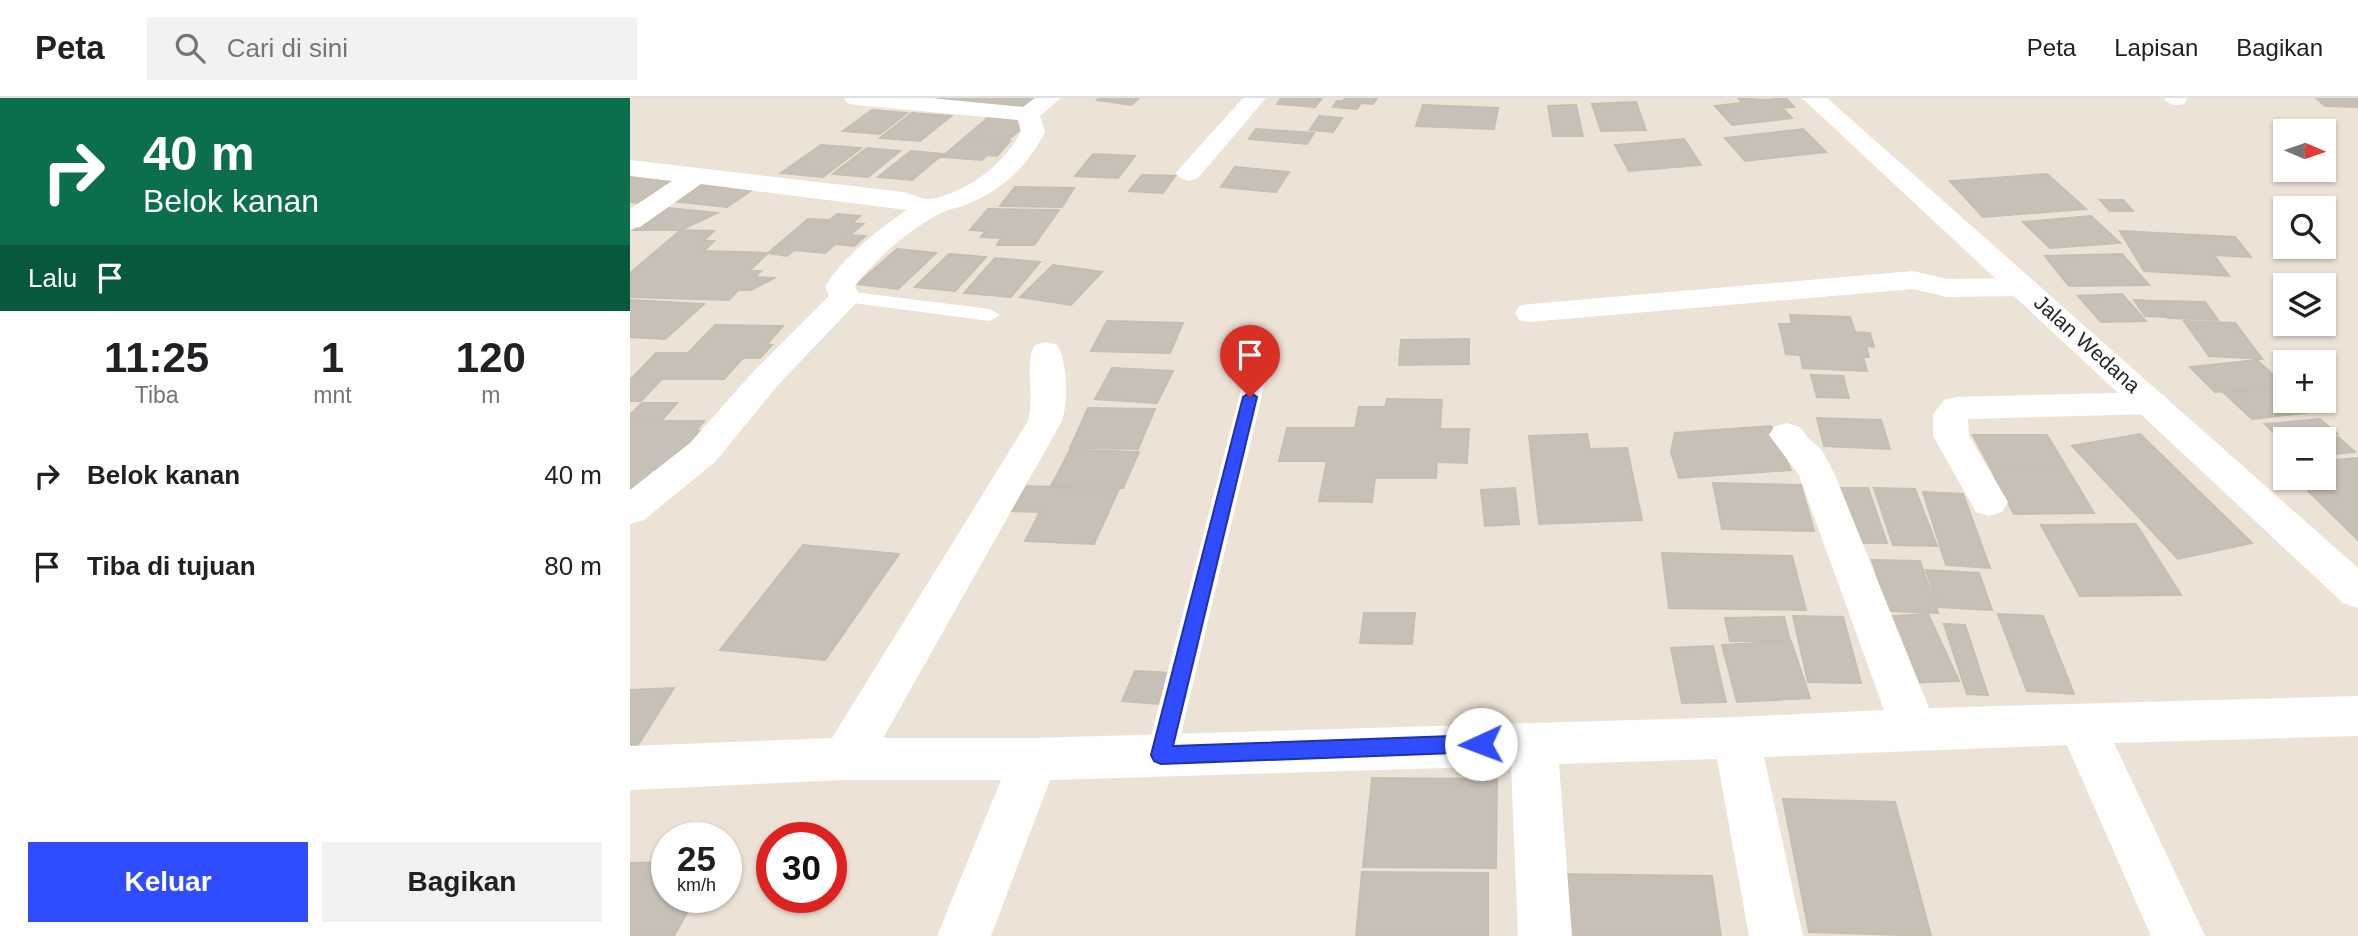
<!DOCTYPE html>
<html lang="id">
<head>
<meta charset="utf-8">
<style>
  :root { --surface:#fff; --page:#f2f2f2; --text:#202124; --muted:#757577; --line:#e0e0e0; --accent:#2f4dff }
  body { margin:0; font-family:Helvetica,sans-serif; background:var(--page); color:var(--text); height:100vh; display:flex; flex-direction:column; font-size:26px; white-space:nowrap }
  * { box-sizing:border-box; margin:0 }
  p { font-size:23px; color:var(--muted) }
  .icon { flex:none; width:38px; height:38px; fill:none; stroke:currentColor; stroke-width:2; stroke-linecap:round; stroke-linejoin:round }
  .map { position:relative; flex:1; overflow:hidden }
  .side { display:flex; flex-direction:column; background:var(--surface); width:630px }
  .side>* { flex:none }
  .banner { background:#0b6e4f; color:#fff; overflow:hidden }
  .needle { width:46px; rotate:92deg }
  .tools { position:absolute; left:1643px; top:21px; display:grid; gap:14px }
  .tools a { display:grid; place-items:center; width:63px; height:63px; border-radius:0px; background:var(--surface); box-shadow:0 2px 5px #0004; font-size:35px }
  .speed { position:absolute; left:21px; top:724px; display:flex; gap:14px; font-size:35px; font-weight:700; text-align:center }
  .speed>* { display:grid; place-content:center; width:91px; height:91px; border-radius:50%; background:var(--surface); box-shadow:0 2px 5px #0004; line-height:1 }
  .speed small { font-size:18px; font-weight:400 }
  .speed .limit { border:10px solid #d22; background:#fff; color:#111 }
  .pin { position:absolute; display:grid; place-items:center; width:60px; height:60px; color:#fff; margin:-72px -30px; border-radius:50% 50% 50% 0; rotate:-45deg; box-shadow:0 0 7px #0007 }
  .pin .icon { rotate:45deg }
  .me { position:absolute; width:77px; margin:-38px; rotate:268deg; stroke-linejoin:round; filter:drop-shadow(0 0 5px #0008) }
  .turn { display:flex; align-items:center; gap:24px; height:147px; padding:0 28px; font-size:32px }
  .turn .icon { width:91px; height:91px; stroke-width:2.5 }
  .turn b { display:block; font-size:49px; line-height:60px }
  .then { display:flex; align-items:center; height:66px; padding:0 28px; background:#0003; gap:14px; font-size:26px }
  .eta { display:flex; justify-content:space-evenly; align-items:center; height:119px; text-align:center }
  .eta b { font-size:42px; font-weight:600; line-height:49px }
  .cta { display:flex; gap:14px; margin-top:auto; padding:14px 28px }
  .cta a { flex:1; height:80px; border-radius:0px; background:var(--accent); color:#fff; font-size:28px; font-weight:600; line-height:80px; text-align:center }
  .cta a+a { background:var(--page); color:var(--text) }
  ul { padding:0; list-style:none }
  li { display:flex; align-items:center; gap:21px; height:91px; padding:0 28px }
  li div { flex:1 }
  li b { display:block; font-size:26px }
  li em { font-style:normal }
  header { display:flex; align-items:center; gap:42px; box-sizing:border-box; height:98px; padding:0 35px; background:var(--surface); border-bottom:2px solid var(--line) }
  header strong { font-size:33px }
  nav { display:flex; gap:38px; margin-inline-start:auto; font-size:24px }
  .search { width:490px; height:63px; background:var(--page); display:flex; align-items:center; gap:18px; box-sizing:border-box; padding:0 24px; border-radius:0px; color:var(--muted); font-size:26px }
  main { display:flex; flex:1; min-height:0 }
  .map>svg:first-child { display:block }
</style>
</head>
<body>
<header>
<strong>Peta</strong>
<div class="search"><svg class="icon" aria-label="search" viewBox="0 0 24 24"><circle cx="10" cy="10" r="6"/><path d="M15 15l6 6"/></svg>Cari di sini</div>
<nav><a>Peta</a><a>Lapisan</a><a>Bagikan</a></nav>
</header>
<main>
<section class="side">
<div class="banner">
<div class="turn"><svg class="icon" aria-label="right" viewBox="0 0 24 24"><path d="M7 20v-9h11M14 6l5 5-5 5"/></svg><div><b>40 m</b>Belok kanan</div></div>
<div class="then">Lalu<svg class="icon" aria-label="arrive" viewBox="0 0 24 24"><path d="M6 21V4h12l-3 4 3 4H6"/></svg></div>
</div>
<div class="eta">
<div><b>11:25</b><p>Tiba</p></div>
<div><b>1</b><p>mnt</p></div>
<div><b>120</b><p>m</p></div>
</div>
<ul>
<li><svg class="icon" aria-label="right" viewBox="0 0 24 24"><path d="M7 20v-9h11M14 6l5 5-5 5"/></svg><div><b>Belok kanan</b></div><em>40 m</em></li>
<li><svg class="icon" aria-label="arrive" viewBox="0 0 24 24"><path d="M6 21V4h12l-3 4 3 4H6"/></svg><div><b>Tiba di tujuan</b></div><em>80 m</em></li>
</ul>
<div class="cta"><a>Keluar</a><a>Bagikan</a></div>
</section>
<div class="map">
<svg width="1728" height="838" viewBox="0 0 1728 838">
  <rect width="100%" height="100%" fill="#ece3d6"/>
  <path fill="#c6c0b6" stroke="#c6bfb0" stroke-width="2" d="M309 0H380L366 10 307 2Z
    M382 0H410L392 13 368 10Z
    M469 0H509L501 7 467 2Z
    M651 0H692L685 9 647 6Z
    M715 0H747L743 6 731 5 727 11 703 9 707 3H713Z
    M1108 0 1136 2 1156 0 1164 9 1152 10 1162 20 1102 27 1085 8 1112 5Z
    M1686 0H1728V9L1695 8Z
    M1006 4 1016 32 971 33 962 6Z
    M793 7 868 10 864 31 786 28Z
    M946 7 953 38H923L918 8Z
    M242 12 277 15 250 36 213 33Z
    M282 15 321 18 290 43 250 40Z
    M689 18 712 20 703 34 680 32Z
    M359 19 394 21 387 28 393 29 377 43 334 40Z
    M626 31 684 35 677 46 619 41Z
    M1173 31 1196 54 1115 63 1095 40Z
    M334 40 377 43H380L367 58 357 57 352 62 312 59Z
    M1054 41 1071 67 999 73 985 47Z
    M191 47 231 50 193 79 151 75Z
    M237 50 270 53 238 79 203 76Z
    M281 53 313 56 282 82 248 79Z
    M463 56 505 58 488 80 445 78Z
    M605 69 659 74 646 94 591 89Z
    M1417 76 1456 111 1353 119 1320 83Z
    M0 77 58 81 20 106 0 104Z
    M512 77 545 78 533 95 499 93Z
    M71 84 125 90 97 109 41 103Z
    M385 89 444 90 432 109 370 108Z
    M1470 102H1493L1503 113H1480Z
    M38 110 87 115 51 132H4Z
    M358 111 429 112 404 147H367L371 140 351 139 356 133 340 132Z
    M207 116 230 118 222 125 233 126 220 137 235 138 224 148 205 146 195 155 164 152 157 158 138 155 178 121 200 122Z
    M1461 118 1490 145 1420 150 1393 124Z
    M51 132 84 133 73 143H84L74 153 138 155 119 173H131L125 179 144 180 121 192H108L99 202 0 199V175Z
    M1490 133 1605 139 1621 159 1584 157 1599 178 1514 173Z
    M267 151 306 155 268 191 227 186Z
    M319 156 356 159 325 193 285 189Z
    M1492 156 1519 187 1439 188 1415 158Z
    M365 160 410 164 381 199 334 195Z
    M423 167 472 174 441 207 390 199Z
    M1492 196 1516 223 1471 224 1448 198Z
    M0 202 74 206 35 241 0 239Z
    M1504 202 1524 203 1535 219 1515 218Z
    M1526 203 1575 204 1588 222 1538 220Z
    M1160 217 1220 219 1225 234 1240 235 1244 249 1236 248 1239 259H1233L1237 273 1173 270 1170 257 1156 256 1149 226H1162Z
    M477 223 553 225 540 255 461 253Z
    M1554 223 1605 225 1632 261 1579 258Z
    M85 227 153 228 137 246 142 247 130 260H113L94 281H1L26 255H58Z
    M839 241V266L769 267 771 242Z
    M1627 262 1654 287 1585 294 1560 269Z
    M482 270 543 273 527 305 465 301Z
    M1181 277 1213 278 1219 300 1187 299Z
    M0 281H32L11 303H0Z
    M1654 289 1656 303H1670L1682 314 1622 321 1594 295Z
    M757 301 812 302 810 331H839L837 365 807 364 806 380H745L742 404 689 403 697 363H649L657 330H725L729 309H755Z
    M12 305H47L31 323H0V317Z
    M458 310 525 311 508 351 440 350Z
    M1187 320 1251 322 1260 351 1194 348Z
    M1690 321 1707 336 1651 342 1635 326Z
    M0 323H74L66 333H75L33 372H22L0 397Z
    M1141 328 1161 372 1049 380 1041 354 1045 335Z
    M957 336 960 351 997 350 1012 422 909 426 899 338Z
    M1510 336 1622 445 1548 461 1442 348Z
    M1343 337H1417L1437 370 1361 371Z
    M1708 339 1725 354 1694 357V341H1683Z
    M440 352 509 354 493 390 421 388Z
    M1728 360V442L1665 380H1694V363Z
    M1437 370 1464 415 1384 416 1361 371Z
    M1083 385 1171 387 1184 433 1092 431Z
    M393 388 489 391 464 446 395 443 410 414 379 413Z
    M885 390 889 426 855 428 851 392Z
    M1204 390H1238L1257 445H1221Z
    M1244 390 1285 391 1307 448 1263 447Z
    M1293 394 1333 396 1360 470 1316 467Z
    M1506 426 1551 497 1450 498 1411 427Z
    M173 447 269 456 195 562 90 552Z
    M1032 455 1162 458 1176 512 1039 510Z
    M1242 462 1290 463 1308 515 1258 513Z
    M1296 472 1349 475 1362 512 1308 509Z
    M734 515H785L782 546 730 545Z
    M1298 516 1329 583 1275 585 1247 519Z
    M1368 516 1413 518 1444 596 1397 593Z
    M1163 518 1213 519 1231 585 1178 584Z
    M1154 519 1160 543H1100L1095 520Z
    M1314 526 1335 527 1358 597 1337 596Z
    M1161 543 1180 600 1107 604 1092 547Z
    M1083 548 1096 604 1052 605 1041 550Z
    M505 573 541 575 529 606 492 603Z
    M44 590 3 655H0V592Z
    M742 680 867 681 866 770 733 769Z
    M1153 701 1265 704 1301 838 1179 834Z
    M37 764V800H65L44 838H0V765Z
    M732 774 858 775V838H726Z
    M926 776 1082 778 1091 838H928Z"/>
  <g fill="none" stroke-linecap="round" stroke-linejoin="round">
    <path fill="#fff" fill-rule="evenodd" d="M215 193 360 211 370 217 360 223 208 203 205 199 208 195Z
      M626 269 633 271 637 276 546 657 542 667 531 671 520 667 516 657 615 276 619 271Z"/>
    <path fill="#fff" fill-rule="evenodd" d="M214 0H300L393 9 405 0H431L410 18 415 34C400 64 374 91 342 104 331 109 318 111 307 117 276 134 246 161 225 188L230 199 226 205 147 288 86 363 14 422 0 426V392L60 345 123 274 199 198 195 188C216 157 246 133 277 112L71 86 10 129 0 131V111L42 83 0 78V62L274 94C282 96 293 102 300 101 337 95 374 66 391 34L388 22 225 7 217 5Z
      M613 0H636L568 80 559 83 550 80 546 75 550 70Z
      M1534 0H1557V1L1554 6C1545 8 1539 8 1534 0Z
      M1283 173 1317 181 1393 180 1404 183 1408 189 1404 195 1393 198 1317 199 1283 191 900 224 889 222 885 215 889 208 900 206Z
      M416 244 427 247C438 263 438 305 432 323L253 640H404L1106 619 1254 612 1169 377 1139 337 1144 329 1157 325 1170 329 1178 340 1192 352 1205 377 1299 610 1728 598V638L1484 645 1575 838H1521L1437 647 1134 659 1173 838H1119L1087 661 929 666 942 838H888L881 668 420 682 361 838H307L371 682H215L0 692V648L202 640 398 323C405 298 394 263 405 247Z
      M1522 294 1534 297 1539 305 1534 313 1522 316 1338 321 1339 338 1378 404 1372 414 1359 418 1346 414 1303 338V316L1314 302 1326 299Z"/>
    <path fill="#fff" fill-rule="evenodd" d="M1172 0H1197L1728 470V510L1713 505Z"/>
  </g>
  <path fill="#2f4dff" stroke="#1f32a6" stroke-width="2" d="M620 294 627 299 543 648 851 637 858 640 861 646 858 652 851 654 531 666 524 663 521 657 613 299Z"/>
  <g text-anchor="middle" stroke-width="5" stroke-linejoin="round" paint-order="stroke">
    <g font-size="21" fill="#272727" stroke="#fff">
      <text transform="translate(1457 246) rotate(42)" y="7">Jalan Wedana</text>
    </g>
  </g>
</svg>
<div class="tools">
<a><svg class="needle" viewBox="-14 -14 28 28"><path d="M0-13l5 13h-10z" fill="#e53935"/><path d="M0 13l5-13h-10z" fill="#757577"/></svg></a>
<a><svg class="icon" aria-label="search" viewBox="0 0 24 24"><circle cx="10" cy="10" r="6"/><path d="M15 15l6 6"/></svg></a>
<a><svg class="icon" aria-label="layers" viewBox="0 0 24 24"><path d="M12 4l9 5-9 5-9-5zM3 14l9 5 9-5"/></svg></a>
<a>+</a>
<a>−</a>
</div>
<div class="speed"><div>25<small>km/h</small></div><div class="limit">30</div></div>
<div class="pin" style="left:620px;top:299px;background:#d93025"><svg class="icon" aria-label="arrive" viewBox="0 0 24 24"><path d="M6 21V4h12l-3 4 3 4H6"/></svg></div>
<svg class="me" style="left:851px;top:646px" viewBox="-20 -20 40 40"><circle r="19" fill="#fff"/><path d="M0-13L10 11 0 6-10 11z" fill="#2f4dff"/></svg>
</div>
</main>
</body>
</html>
